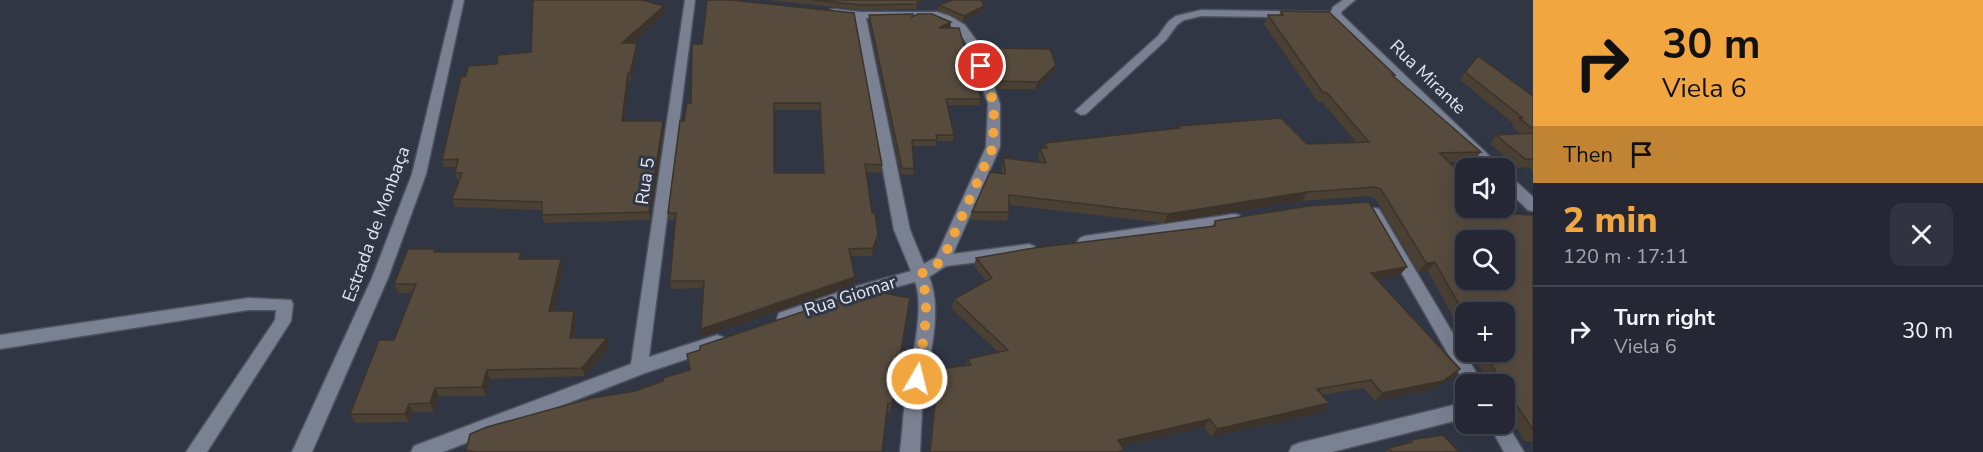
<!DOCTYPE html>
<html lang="en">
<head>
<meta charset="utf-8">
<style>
  :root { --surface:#252834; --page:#313440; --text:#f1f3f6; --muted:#a3a6ac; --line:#42444f; --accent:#f1a63f }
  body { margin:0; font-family:"Nunito Sans",sans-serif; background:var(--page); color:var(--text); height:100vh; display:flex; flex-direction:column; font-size:22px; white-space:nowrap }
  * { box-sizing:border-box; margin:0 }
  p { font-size:20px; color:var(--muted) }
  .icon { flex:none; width:33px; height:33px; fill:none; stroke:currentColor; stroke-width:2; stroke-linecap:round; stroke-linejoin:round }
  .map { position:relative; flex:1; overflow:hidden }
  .sheet { display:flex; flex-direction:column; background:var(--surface); width:450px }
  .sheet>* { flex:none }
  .top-card { background:#f1a63f; color:#111; overflow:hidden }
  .tools { position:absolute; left:1455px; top:158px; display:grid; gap:12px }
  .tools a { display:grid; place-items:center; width:60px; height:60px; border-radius:12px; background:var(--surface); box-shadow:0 6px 24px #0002,0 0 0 2px var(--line); font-size:30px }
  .pin { position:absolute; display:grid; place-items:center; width:51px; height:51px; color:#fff; margin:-26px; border:3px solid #fff; border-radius:50%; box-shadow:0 2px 6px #0007 }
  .me { position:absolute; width:66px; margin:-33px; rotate:8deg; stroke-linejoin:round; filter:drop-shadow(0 0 4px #0008) }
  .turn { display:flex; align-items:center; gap:21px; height:126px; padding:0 30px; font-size:27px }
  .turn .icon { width:78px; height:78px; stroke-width:2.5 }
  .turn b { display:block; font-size:42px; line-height:51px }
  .then { display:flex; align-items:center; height:57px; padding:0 30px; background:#0003; gap:12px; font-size:22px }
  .round { display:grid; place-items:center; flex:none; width:63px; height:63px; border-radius:12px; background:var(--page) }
  .overview { display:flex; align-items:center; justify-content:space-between; height:102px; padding:0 30px }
  h1 { font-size:36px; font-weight:800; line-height:45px; color:var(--accent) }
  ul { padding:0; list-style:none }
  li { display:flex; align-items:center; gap:18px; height:90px; padding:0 30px; border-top:2px solid var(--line) }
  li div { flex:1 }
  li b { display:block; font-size:22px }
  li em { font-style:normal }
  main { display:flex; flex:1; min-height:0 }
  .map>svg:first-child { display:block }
</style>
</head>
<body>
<main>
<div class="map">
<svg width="1533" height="452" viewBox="0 0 1533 452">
  <rect width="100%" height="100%" fill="#313645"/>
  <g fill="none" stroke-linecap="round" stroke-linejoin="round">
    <defs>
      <path id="minor" d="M454 0H464L426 174 388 278 312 452H292L372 278 412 174Z
        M685 0H695L649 357 717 335 723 337 726 342 723 347 645 373 443 452H411L414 446 631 364Z
        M1343 0H1355L1342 11 1341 14 1502 168H1487L1332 18 1201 16 1184 20 1177 25 1166 40 1086 114 1081 115 1075 111 1158 36 1169 21 1176 16 1201 10 1331 12 1333 7Z
        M834 9 860 12H937L950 16 965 25 981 47 1000 104V147L953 254 1029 244 1034 246 1037 250 1034 254 1029 256 946 266 929 277C944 311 927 364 923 401 921 418 921 435 920 452H900C902 435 903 418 905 401 909 371 926 308 915 282L863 296 785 325 779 323 777 318 779 313 854 287 911 271 894 230 855 18 830 14V10ZM932 17 957 29 969 47 988 104 986 147 936 257 924 264 910 230 866 18Z
        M1504 173 1509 175 1533 197V211L1528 210 1504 187Z
        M1374 208 1379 209 1483 384 1466 385 1367 213Z
        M1234 214 1239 215 1241 219 1239 223 1085 248 1080 246 1077 242 1080 238 1085 236Z
        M248 298 291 300 293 304 291 321 207 452H186L275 320 276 310H248L0 349V335Z
        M1466 402V418L1332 452H1289L1292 446 1299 443Z
        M1504 419 1524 452H1504L1488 423H1504Z"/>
    </defs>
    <use href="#minor" stroke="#4d525e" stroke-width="3"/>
    <use href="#minor" fill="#7a8192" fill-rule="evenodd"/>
  </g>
  <path fill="#4a4034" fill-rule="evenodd" d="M732 0 882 165 881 173 866 172 872 213 878 235 877 243 872 256H851L855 277 854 285 702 337 703 288 671 289 670 281 675 220H669L668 213 684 121 691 103 702 44ZM774 110H820L823 173H774Z
    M768 0H920L916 9 860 10Z
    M939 5 984 6 983 10 963 21 938 10Z
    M1281 11 1395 75 1394 77 1481 152 1474 161 1448 162 1498 213 1533 215V442L1525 441 1504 410V384H1489L1471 351H1504L1466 312V341L1428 271 1419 272 1375 198 1368 196 1302 201 1164 223 1009 205V212L1007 221 970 220 972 212 1002 174V167L1004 158 1040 162 1038 157 1040 148H1044L1045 143 1177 128 1178 126 1307 144 1357 143 1322 102H1318L1264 24 1268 15H1279Z
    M665 13 632 43H637V51L631 81H629L624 121 664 129 650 220 544 223 542 215V210L455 207 452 199 459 181H458L455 173 456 167H444L442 160 466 76 497 64 531 52Z
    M869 15 912 16 950 28H949L965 50 982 83 981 89H978L981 99 979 105H947L954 135 953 141H936V146H912L914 169 913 175 901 174 869 20Z
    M988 48 1056 65 1053 73 1035 89H997L986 56Z
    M1465 72 1533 96V171L1529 167 1518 168 1490 144 1496 135 1521 134 1512 126 1514 124 1460 80Z
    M1215 221 1400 275 1377 279 1460 369 1451 378 1434 389 1375 401 1363 388 1322 395V412L1211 437 1204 427 1122 446 1123 452H929L937 378 939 369 966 366 968 359 998 352 951 308 954 299 986 281 974 266 976 258 1212 227Z
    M435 249 436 252H521L524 259 563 267 554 311H574L576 320 574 338 609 347 585 376 490 379 486 396H439L434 412H413L410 422 355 423 350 414 394 340 413 293H398L394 284Z
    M910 298 890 413 887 412 882 452H467L466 450 635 391 689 370Z
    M1410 440 1459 452H1385L1389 448 1407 443Z"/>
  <path fill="#3c342b" d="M664 6 665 13 623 51 622 43Z
    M984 6 983 10 963 21 964 16Z
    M951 22 950 28 938 34 939 28Z
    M637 43V51L631 81 630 73Z
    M1056 65 1053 73 1035 89 1038 82Z
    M628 73 629 81 623 129 622 121Z
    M663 121 664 129 650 220 649 212Z
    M1307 192 1302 201 1164 223 1168 214Z
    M878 235 877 243 872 256 873 248Z
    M521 252 524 261 519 259Z
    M561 259 563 267 552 320 549 311Z
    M1435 262 1428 271 1419 272 1426 263Z
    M1407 267 1400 275 1364 282 1371 273Z
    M855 277 854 285 702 337 701 329Z
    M574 311 576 320 572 346 570 338Z
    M607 338 609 347 585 376 582 368Z
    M1460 369 1451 378 1434 389 1375 401 1382 393Z
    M487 370 490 379 486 396 482 387Z
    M435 388 439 396 434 412 430 403Z
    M1329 403 1322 412 1211 437 1217 429Z
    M409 404 413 412 410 422 405 414Z
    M1210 419 1204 427 1113 448 1118 440Z"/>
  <path fill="#564b3d" stroke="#3c342b" stroke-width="1.5" fill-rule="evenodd" d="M533 0H642L664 6 622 43H637L630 73H628L622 121H663L649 212 542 215V202L452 199 462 173H455L458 159 442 160 461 77 466 76 468 66 497 64 498 55 531 52Z
    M707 0H732L854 13 882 165 865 164 872 213H875L878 235 873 248 849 249 855 277 701 329 704 281H670L676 213H668L680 121H684L687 103H691L692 44H702ZM774 103H820L824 173H774Z
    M814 0H918L917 4 861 5Z
    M952 0H981L984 6 964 16 939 5Z
    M1281 11 1329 12 1395 75H1392L1481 152 1440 153 1466 179V207H1492L1498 213 1533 215V430L1505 387 1504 384H1503L1484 351H1504V312H1466V317L1435 262 1426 263 1381 189 1375 187 1307 192 1168 214 1009 195V212H972L990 172 1005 174 1004 158 1046 163 1040 148H1047L1045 143 1180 128 1178 126 1281 118 1307 144 1369 142 1327 93H1323L1268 15H1283ZM1466 240H1504V279H1466Z
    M913 14 912 17 918 14H932L951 22 939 28H959L965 50H971L982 83H976L981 99H946L954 135H936L937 140H912L914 169 902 168 869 15Z
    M988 48 1050 49 1056 65 1038 82 999 81Z
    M1478 56 1533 96V129L1519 118H1523L1465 72Z
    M1533 133V159H1525L1496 135Z
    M1369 202 1407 267 1371 273 1460 369 1443 381 1382 393 1371 380 1317 389 1329 403 1217 429 1210 419 1118 440 1124 450 1118 452H930L939 369 971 365 968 359 1008 350 954 299 992 278 976 258 1034 248 1215 226V221L1308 206Z
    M408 249H435L434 252H521L519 259H561L549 311H574L570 338H607L582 368 487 370 482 387 435 388 430 403 409 404 405 414H350L379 340H394L416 284H394Z
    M868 290 910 298 892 404 888 403 882 452H475L466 450 470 434 487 427 592 398 635 391 663 381V378L690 370 687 354 700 350V346Z
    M1443 435 1459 452H1392L1389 448 1412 442 1410 440Z"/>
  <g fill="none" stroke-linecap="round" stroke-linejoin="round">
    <path stroke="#f1a63f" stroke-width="10" stroke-dasharray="0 18" d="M917 379C922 344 932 308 921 274L942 261 993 147 994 104 981 66"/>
  </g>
  <g text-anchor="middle" stroke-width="6" stroke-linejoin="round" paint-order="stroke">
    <g font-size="18" fill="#e2e6ef" stroke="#313645">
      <text transform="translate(1428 77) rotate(44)" y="6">Rua Mirante</text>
      <text transform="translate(645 181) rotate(-82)" y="6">Rua 5</text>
      <text transform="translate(376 224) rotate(-70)" y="6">Estrada de Monbaça</text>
      <text transform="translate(850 296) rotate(-18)" y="6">Rua Giomar</text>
    </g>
  </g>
</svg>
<div class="tools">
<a><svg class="icon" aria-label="sound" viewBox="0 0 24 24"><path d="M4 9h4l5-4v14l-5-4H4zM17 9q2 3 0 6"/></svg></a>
<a><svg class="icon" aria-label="search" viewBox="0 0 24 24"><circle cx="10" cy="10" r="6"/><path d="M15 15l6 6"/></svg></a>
<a>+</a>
<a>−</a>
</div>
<div class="pin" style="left:981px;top:66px;background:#d93025"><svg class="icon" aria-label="arrive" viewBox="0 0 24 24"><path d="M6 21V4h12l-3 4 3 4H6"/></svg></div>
<svg class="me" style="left:917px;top:379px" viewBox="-20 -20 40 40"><circle r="17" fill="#f1a63f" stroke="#fff" stroke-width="3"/><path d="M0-11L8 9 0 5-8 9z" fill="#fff"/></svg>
</div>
<section class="sheet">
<div class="top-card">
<div class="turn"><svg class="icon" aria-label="right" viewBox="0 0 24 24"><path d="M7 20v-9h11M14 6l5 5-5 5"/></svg><div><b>30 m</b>Viela 6</div></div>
<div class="then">Then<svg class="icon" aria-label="arrive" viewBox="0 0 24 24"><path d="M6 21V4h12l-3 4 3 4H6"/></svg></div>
</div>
<div class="overview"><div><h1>2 min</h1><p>120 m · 17:11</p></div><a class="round"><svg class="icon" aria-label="close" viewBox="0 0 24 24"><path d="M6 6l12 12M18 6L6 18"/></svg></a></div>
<ul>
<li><svg class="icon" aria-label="right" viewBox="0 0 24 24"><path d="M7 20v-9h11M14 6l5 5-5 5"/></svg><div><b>Turn right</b><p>Viela 6</p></div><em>30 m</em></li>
</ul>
</section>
</main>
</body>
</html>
